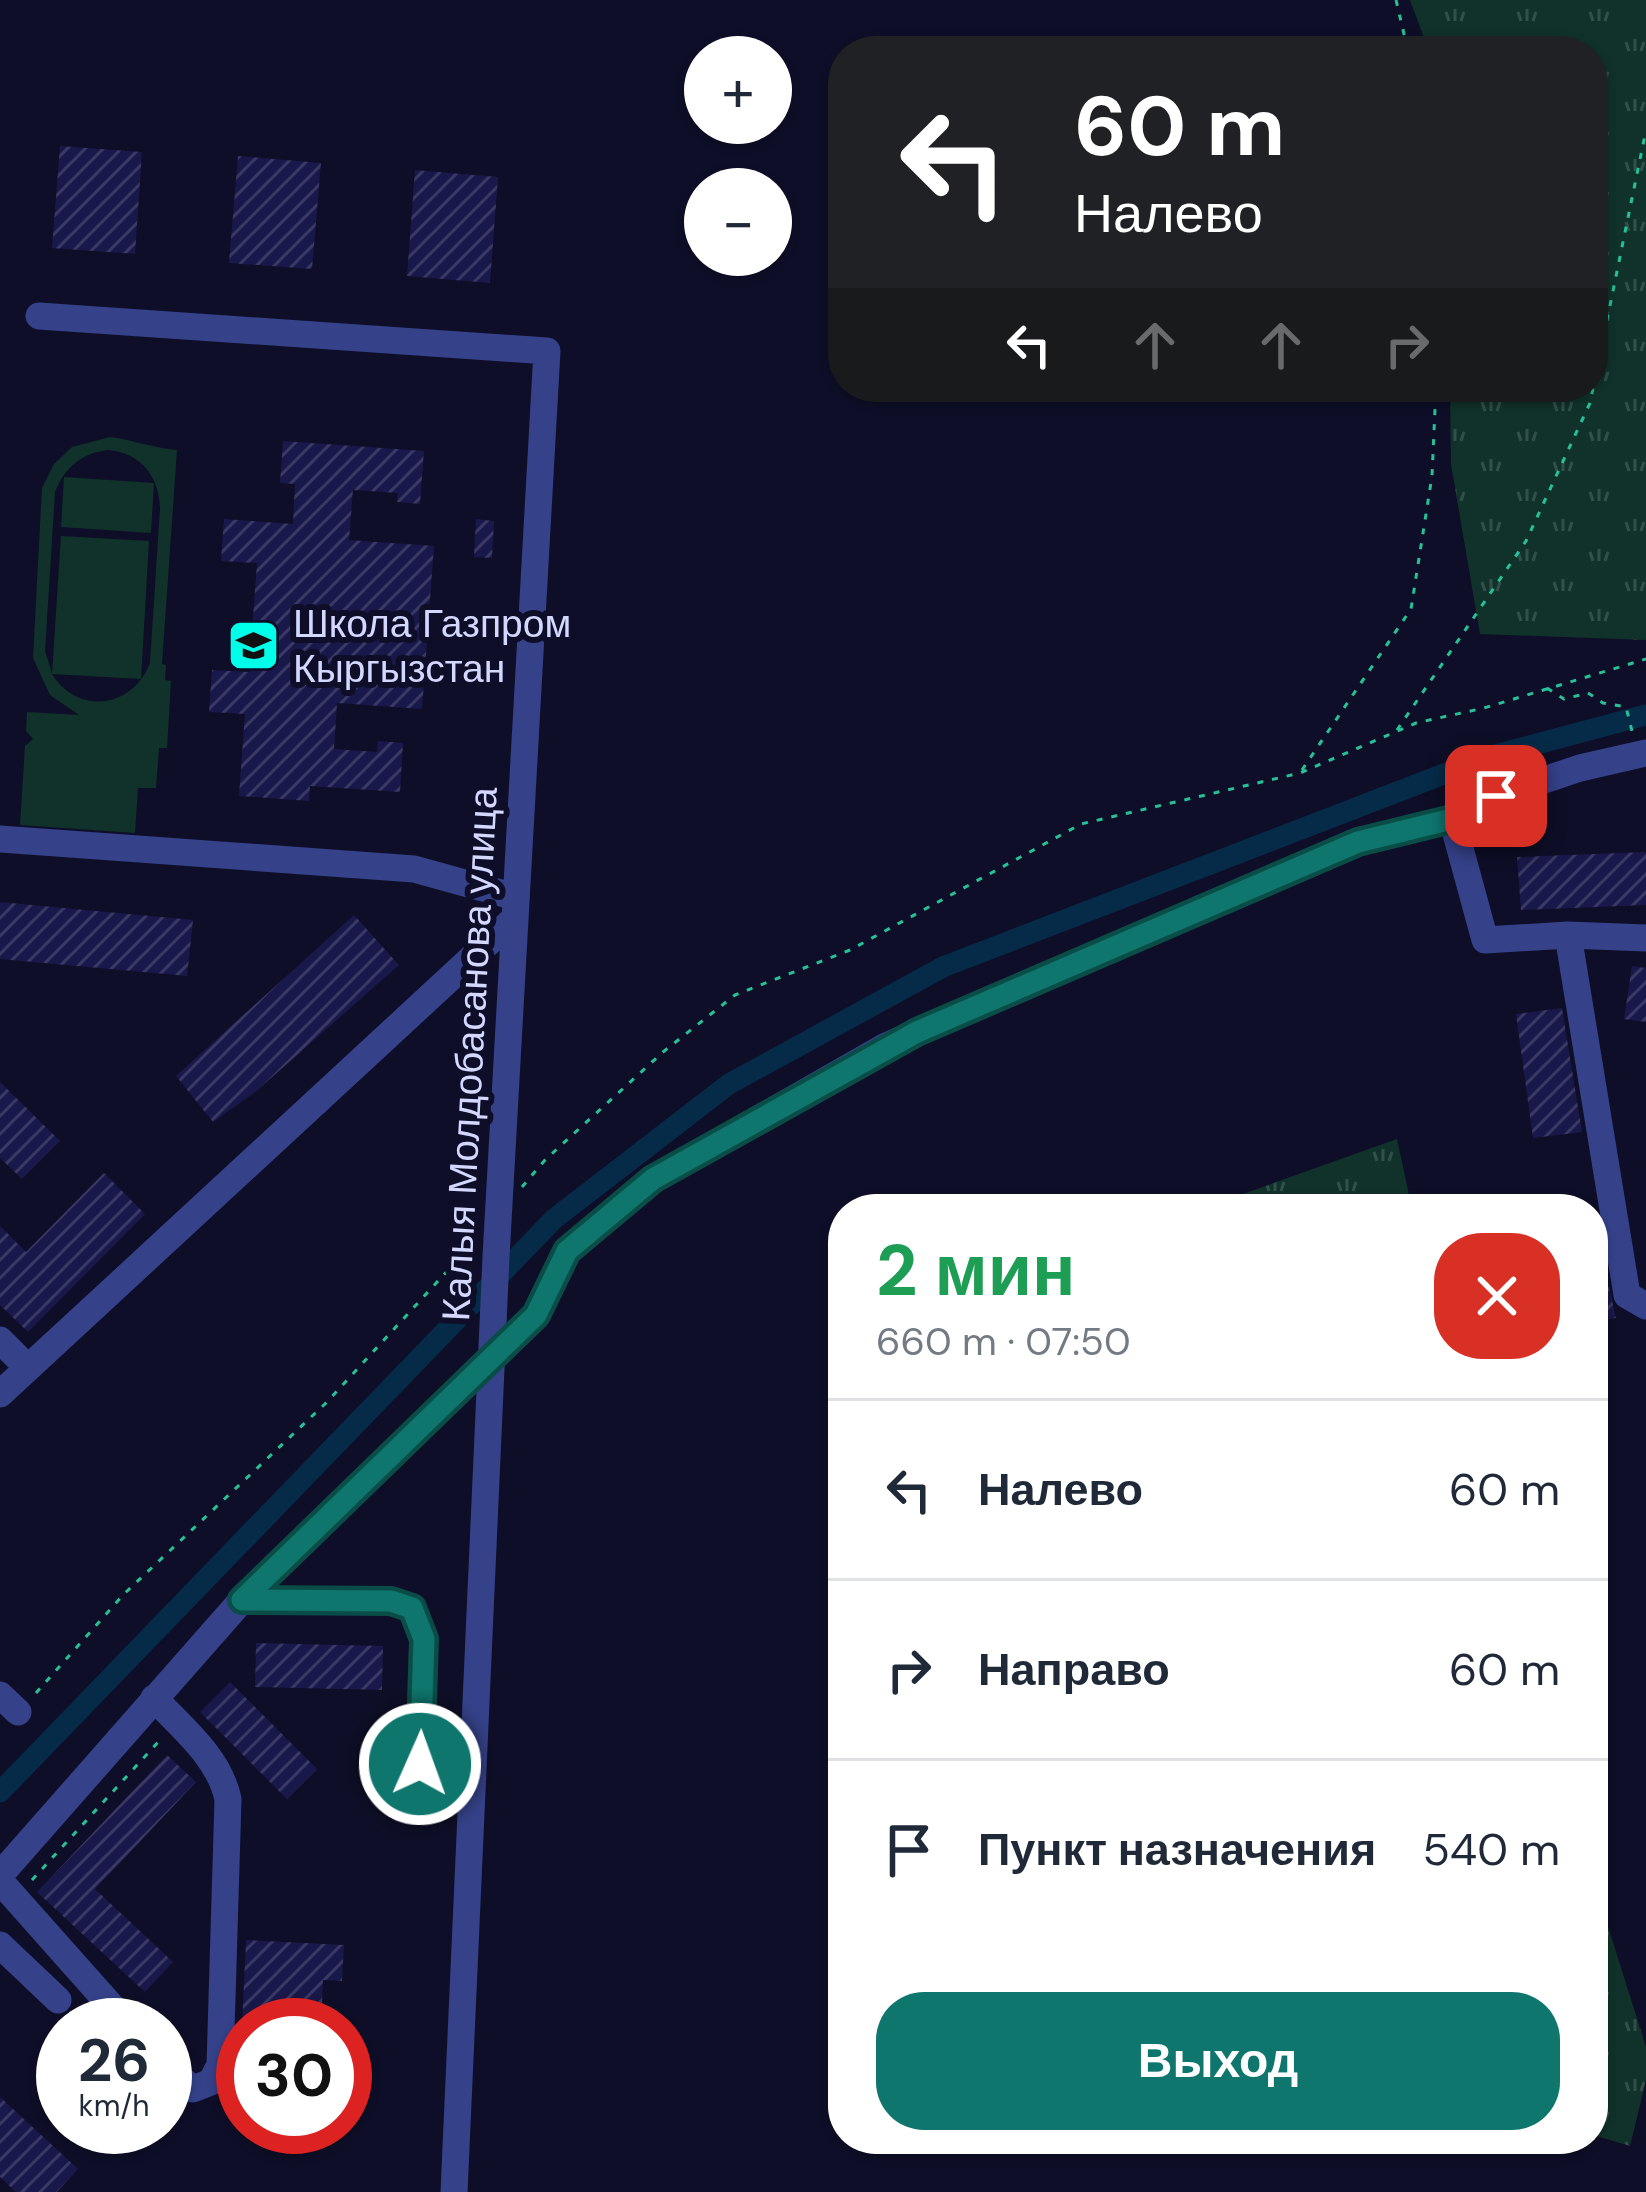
<!DOCTYPE html>
<html lang="ru">
<head>
<meta charset="utf-8">
<style>
  :root { --surface:#fff; --page:#f6f6f7; --text:#1f2937; --muted:#747a83; --line:#e0e1e3; --accent:#0f766e }
  body { margin:0; font-family:"DM Sans",sans-serif; background:var(--page); color:var(--text); height:100vh; display:flex; flex-direction:column; font-size:45px; white-space:nowrap }
  * { box-sizing:border-box; margin:0 }
  p { font-size:39px; color:var(--muted) }
  .icon { flex:none; width:66px; height:66px; fill:none; stroke:currentColor; stroke-width:2; stroke-linecap:round; stroke-linejoin:round }
  .map { position:relative; flex:1; overflow:hidden }
  .panel { position:absolute; left:828px; top:1194px; width:780px; height:960px; display:flex; flex-direction:column; background:var(--surface); border-radius:48px; box-shadow:0 3px 9px #0004 }
  .panel>* { flex:none }
  .banner { position:absolute; left:828px; top:36px; width:780px; height:366px; border-radius:48px; box-shadow:0 3px 9px #0004; background:#202124; color:#fff; overflow:hidden }
  .fabs { position:absolute; left:684px; top:36px; display:grid; gap:24px }
  .fabs a { display:grid; place-items:center; width:108px; height:108px; border-radius:50%; background:var(--surface); box-shadow:0 3px 9px #0004; font-size:60px }
  .speed { position:absolute; left:36px; top:1998px; display:flex; gap:24px; font-size:60px; font-weight:700; text-align:center }
  .speed>* { display:grid; place-content:center; width:156px; height:156px; border-radius:50%; background:var(--surface); box-shadow:0 3px 9px #0004; line-height:1 }
  .speed small { font-size:30px; font-weight:400 }
  .speed .limit { border:18px solid #d22; background:#fff; color:#111 }
  .pin { position:absolute; display:grid; place-items:center; width:102px; height:102px; color:#fff; margin:-51px; border-radius:24px; box-shadow:0 6px 18px #0006 }
  .me { position:absolute; width:132px; margin:-66px; rotate:2deg; stroke-linejoin:round; filter:drop-shadow(0 0 9px #0008) }
  .turn { display:flex; align-items:center; gap:42px; height:252px; padding:0 48px; font-size:54px }
  .turn .icon { width:156px; height:156px; stroke-width:2.5 }
  .turn b { display:block; font-size:84px; line-height:102px }
  .lanes { display:flex; align-items:center; height:114px; padding:0 48px; background:#0003; justify-content:center; gap:60px; direction:ltr }
  .lanes .off { opacity:.35 }
  .round { display:grid; place-items:center; flex:none; width:126px; height:126px; border-radius:48px; background:var(--page) }
  .head { display:flex; align-items:center; justify-content:space-between; height:204px; padding:0 48px }
  h1 { font-size:72px; font-weight:700; line-height:90px; color:#1e9e55 }
  .cta { display:flex; gap:24px; margin-top:auto; padding:24px 48px }
  .cta a { flex:1; height:138px; border-radius:48px; background:var(--accent); color:#fff; font-size:48px; font-weight:700; line-height:138px; text-align:center }
  ul { padding:0; list-style:none }
  li { display:flex; align-items:center; gap:36px; height:180px; padding:0 48px; border-top:3px solid var(--line) }
  li div { flex:1 }
  li b { display:block; font-size:45px }
  li em { font-style:normal }
  .map>svg:first-child { display:block }
</style>
</head>
<body>
<div class="map">
<svg width="1646" height="2192" viewBox="0 0 1646 2192">
  <defs>
    <pattern id="grass-tufts" width="24" height="20" patternUnits="userSpaceOnUse" patternTransform="scale(3)"><rect width="24" height="20" fill="#10322a"/><path d="M3 7l-1-3M5 7V3M7 7l1-3M15 17l-1-3M17 17v-4M19 17l1-3" fill="none" stroke="#324f4a"/></pattern>
    <pattern id="building-hatch" width="6" height="6" patternUnits="userSpaceOnUse" patternTransform="scale(3)"><rect width="6" height="6" fill="#19184a"/><path d="M-1 1l2-2M0 6l6-6M5 7l2-2" fill="none" stroke="#3a3965"/></pattern>
  </defs>
  <rect width="100%" height="100%" fill="#0e0e28"/>
  <path fill="url(#grass-tufts)" d="M1410 0H1646V640L1480 634 1451 464 1450 387H1593V51H1429Z
    M1397 1139 1412 1209H1201Z
    M1593 1879 1646 2047V2080L1630 2146 1593 2135Z"/>
  <path fill="#10322a" fill-rule="evenodd" d="M110 437C134 440 153 448 177 450L162 664 166 665 165 680 171 681 167 748H159L156 788H138L135 833 20 825 25 746 33 739 26 731 27 712 79 715 50 695 33 658 42 488 54 464 72 447ZM108 450C141 453 159 476 160 508L150 663C133 708 78 716 52 674L141 679 149 541 61 536 52 673 45 651 55 492C65 467 82 453 108 450Z
    M64 477 154 483 151 533 61 527Z"/>
  <g fill="none" stroke-linecap="round" stroke-linejoin="round">
    <path stroke="#062b48" stroke-width="21" d="M0 1792 554 1219 729 1084 943 967 1488 757 1646 715"/>
  </g>
  <path fill="url(#building-hatch)" d="M60 146 142 152 135 254 52 248Z
    M238 156 321 163 312 269 229 263Z
    M415 170 498 177 490 283 407 276Z
    M283 441 424 451 420 504 397 502 398 493 353 490 349 540 434 546 422 709 337 703 334 749 377 752 378 741 403 743 400 792 310 786 309 801 239 796 245 714 209 712 212 670 249 672 257 563 221 561 224 519 293 524 295 484 280 483Z
    M476 519 494 521 492 558 474 557Z
    M1646 852V905L1521 910 1517 857Z
    M0 902 193 920 187 976 0 959Z
    M354 915 399 965 254 1093 213 1122 176 1076Z
    M1632 966 1646 968V1022L1624 1019Z
    M1562 1008 1582 1132 1533 1138 1516 1014Z
    M0 1082 60 1141 22 1179 0 1158Z
    M104 1173 145 1214 28 1332 0 1305V1226L26 1252Z
    M1593 1215 1616 1318 1593 1321Z
    M256 1643 383 1646 382 1690 255 1687Z
    M230 1682 317 1769 287 1799 200 1712Z
    M167 1755 196 1782 95 1889 173 1962 145 1992 37 1892Z
    M246 1940 344 1945 342 1981 323 1980 321 2025H242Z
    M0 2097 78 2169 57 2192H16L0 2177Z"/>
  <g fill="none" stroke-linecap="round" stroke-linejoin="round">
    <path stroke="#26c19a" stroke-width="3" stroke-dasharray="6 9" stroke-linecap="butt" d="M1396 0 1408 51
      M1547 688 1564 699 1588 693 1603 703 1626 707 1632 731
      M1397 730 1526 541 1590 403 1646 130
      M1302 770 1411 609 1432 476 1436 387
      M522 1187 545 1160 663 1052 735 995 850 950 1081 824 1300 773 1416 723 1484 708 1646 659
      M36 1693 124 1594 327 1402 472 1244
      M32 1880 159 1741"/>
    <path stroke="#35428a" stroke-width="27" d="M39 316 547 351 496 1257 454 2192
      M1452 819 1485 940 1568 935 1646 938
      M0 839 414 869 515 897
      M1568 935 1627 1295 1646 1306
      M0 1340 28 1368
      M0 1394 514 919
      M242 1600 391 1601 413 1608 424 1639 420 1764
      M0 1695 18 1712
      M154 1698C182 1728 219 1757 228 1799L220 2065 211 2082 193 2089 165 2066
      M0 1875 242 1600 537 1315 567 1251 653 1179 886 1046 1193 912 1358 841 1452 819 1496 796 1580 768 1646 753
      M0 1881 128 2025
      M0 1945 58 2000"/>
  </g>
  <g fill="none" stroke-linecap="round" stroke-linejoin="round">
    <defs>
      <path id="route" d="M420 1764 424 1639 412 1608 391 1601 242 1600 536 1315 567 1251 653 1179 917 1032 1358 842 1452 819 1496 796"/>
    </defs>
    <use href="#route" stroke="#0a4d48" stroke-width="30"/>
    <use href="#route" stroke="#0f766e" stroke-width="21"/>
  </g>
  <defs>
    <symbol id="school-square" viewBox="-11 -11 22 22"><rect x="-9" y="-9" width="18" height="18" rx="4" fill="#00ffe8" stroke="#0e0e28"/><path d="M0-5L7-2L0 1L-7-2ZM-4 1L0 2.5L4 1V4Q0 6-4 4Z" fill="#111"/></symbol>
  </defs>
  <g fill-rule="evenodd">
    <use href="#school-square" x="224" y="616" width="59" height="59"/>
  </g>
  <g text-anchor="middle" stroke-width="12" stroke-linejoin="round" paint-order="stroke">
    <g font-size="39" fill="#d4d7ff" stroke="#0e0e28" text-anchor="start">
      <text x="293" y="637">Школа Газпром<tspan x="293" dy="45">Кыргызстан</tspan></text>
    </g>
    <g font-size="39" fill="#d4d7ff" stroke="#0e0e28">
      <text transform="translate(469 1054) rotate(-87)" y="14">Калыя Молдобасанова улица</text>
    </g>
  </g>
</svg>
<div class="fabs">
<a>+</a>
<a>−</a>
</div>
<div class="speed"><div>26<small>km/h</small></div><div class="limit">30</div></div>
<div class="pin" style="left:1496px;top:796px;background:#d93025"><svg class="icon" aria-label="arrive" viewBox="0 0 24 24"><path d="M6 21V4h12l-3 4 3 4H6"/></svg></div>
<svg class="me" style="left:420px;top:1764px" viewBox="-20 -20 40 40"><circle r="17" fill="#0f766e" stroke="#fff" stroke-width="3"/><path d="M0-11L8 9 0 5-8 9z" fill="#fff"/></svg>
<div class="banner">
<div class="turn"><svg class="icon" aria-label="left" viewBox="0 0 24 24"><path d="M17 20v-9H6M10 6l-5 5 5 5"/></svg><div><b>60 m</b>Налево</div></div>
<div class="lanes"><svg class="icon" aria-label="left" viewBox="0 0 24 24"><path d="M17 20v-9H6M10 6l-5 5 5 5"/></svg><svg class="icon off" aria-label="ahead" viewBox="0 0 24 24"><path d="M12 20V5M6 11l6-6 6 6"/></svg><svg class="icon off" aria-label="ahead" viewBox="0 0 24 24"><path d="M12 20V5M6 11l6-6 6 6"/></svg><svg class="icon off" aria-label="right" viewBox="0 0 24 24"><path d="M7 20v-9h11M14 6l5 5-5 5"/></svg></div>
</div>
<section class="panel">
<div class="head"><div><h1>2 мин</h1><p>660 m · 07:50</p></div><a class="round" style="background:#d93025;color:#fff"><svg class="icon" aria-label="close" viewBox="0 0 24 24"><path d="M6 6l12 12M18 6L6 18"/></svg></a></div>
<ul>
<li><svg class="icon" aria-label="left" viewBox="0 0 24 24"><path d="M17 20v-9H6M10 6l-5 5 5 5"/></svg><div><b>Налево</b></div><em>60 m</em></li>
<li><svg class="icon" aria-label="right" viewBox="0 0 24 24"><path d="M7 20v-9h11M14 6l5 5-5 5"/></svg><div><b>Направо</b></div><em>60 m</em></li>
<li><svg class="icon" aria-label="arrive" viewBox="0 0 24 24"><path d="M6 21V4h12l-3 4 3 4H6"/></svg><div><b>Пункт назначения</b></div><em>540 m</em></li>
</ul>
<div class="cta"><a>Выход</a></div>
</section>
</div>
</body>
</html>
